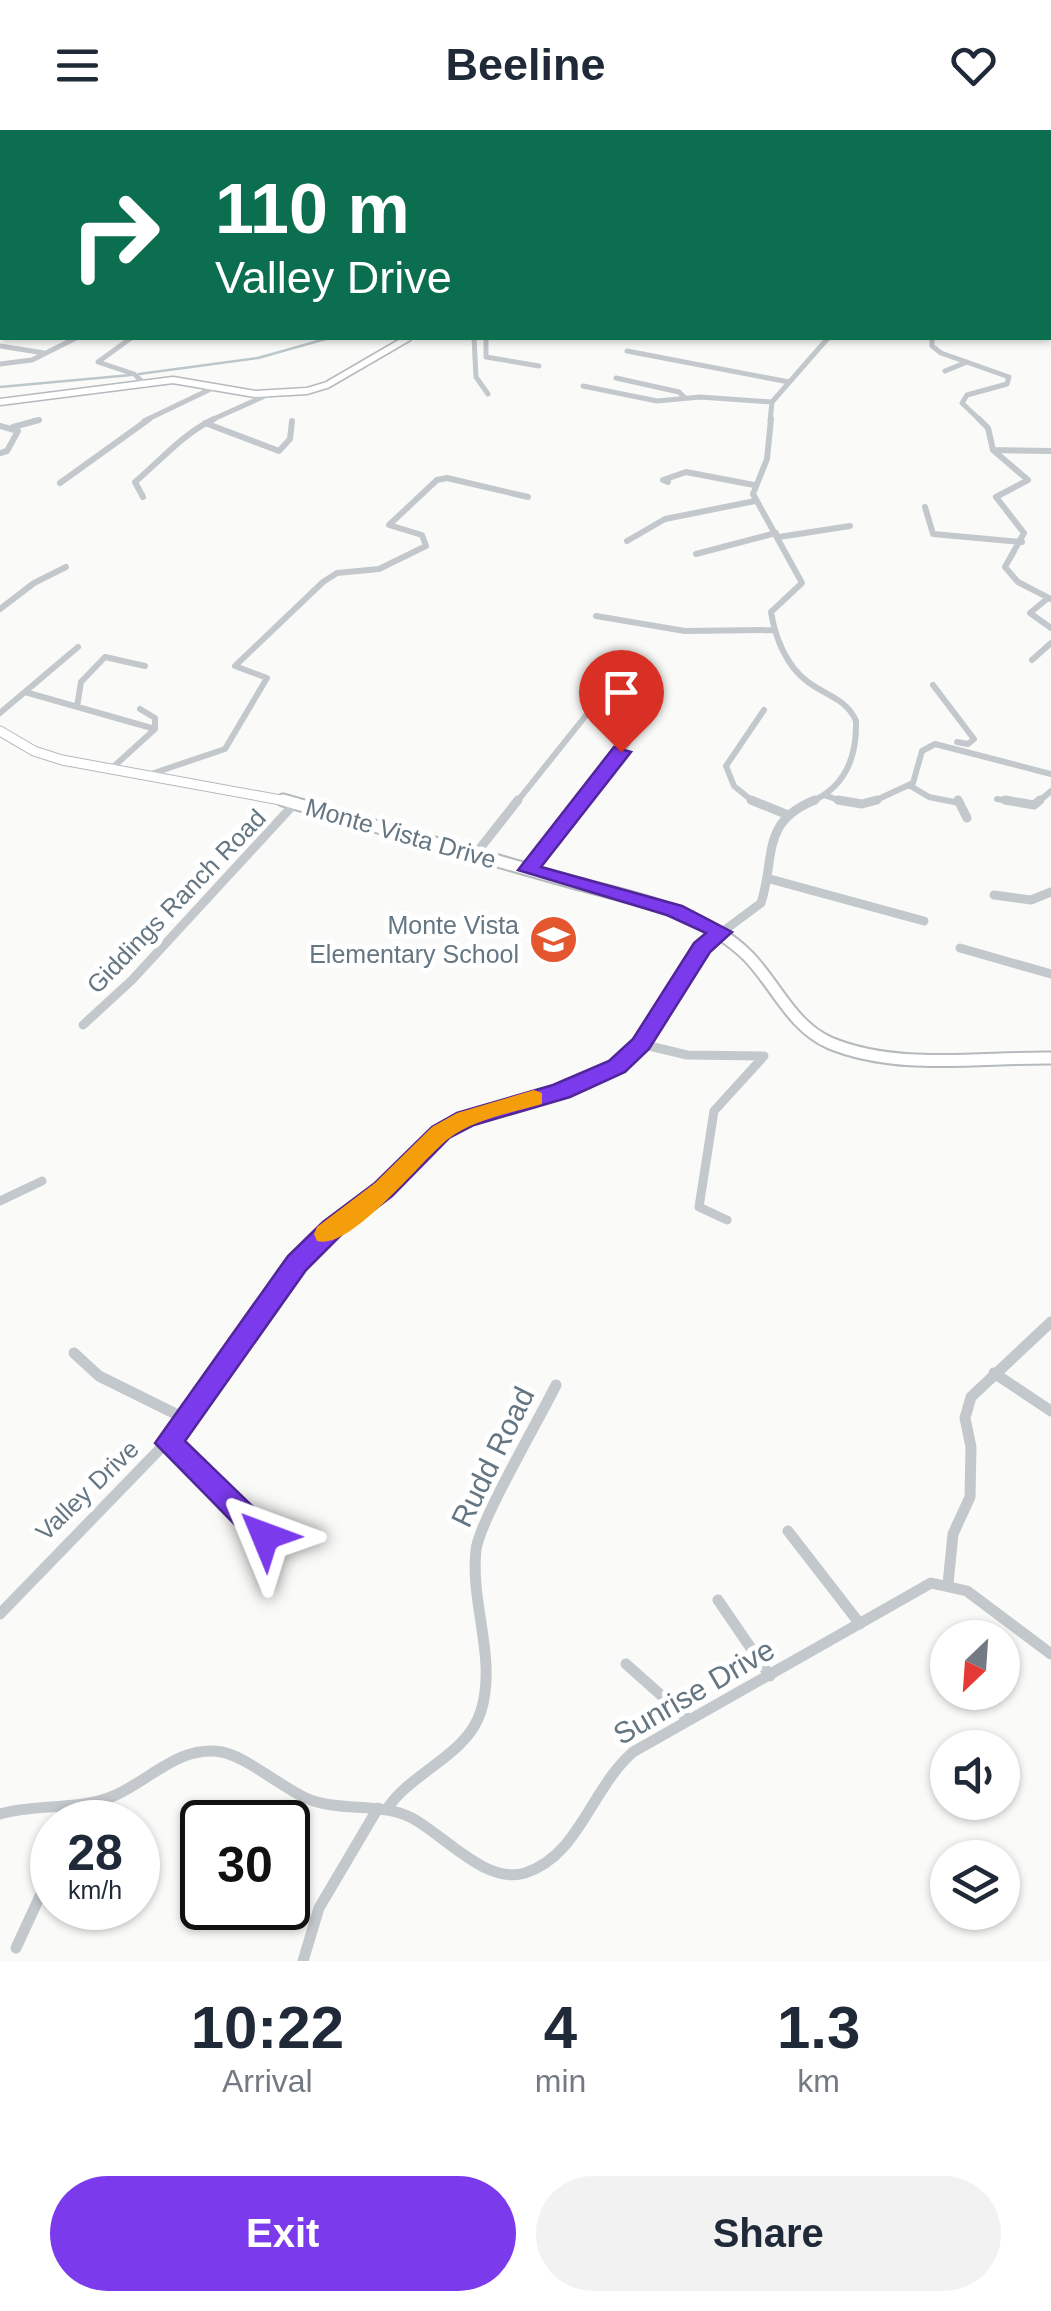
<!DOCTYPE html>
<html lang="en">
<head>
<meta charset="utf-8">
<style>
  :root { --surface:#fff; --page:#f2f2f3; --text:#1f2937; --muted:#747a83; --accent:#7c3aed }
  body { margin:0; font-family:Helvetica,sans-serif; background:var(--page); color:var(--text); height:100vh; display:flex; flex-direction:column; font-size:38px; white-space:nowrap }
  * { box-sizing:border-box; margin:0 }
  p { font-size:32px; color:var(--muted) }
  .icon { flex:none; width:55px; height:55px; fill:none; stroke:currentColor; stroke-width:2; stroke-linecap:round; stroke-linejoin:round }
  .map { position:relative; height:1831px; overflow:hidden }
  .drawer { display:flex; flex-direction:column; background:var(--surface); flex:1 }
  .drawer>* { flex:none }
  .banner { position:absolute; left:0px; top:0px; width:1052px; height:210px; box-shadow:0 2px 8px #0004; background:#0b6e4f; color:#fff; overflow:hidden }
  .needle { width:65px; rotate:205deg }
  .controls { position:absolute; left:930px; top:1490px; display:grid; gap:20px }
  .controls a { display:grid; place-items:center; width:90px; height:90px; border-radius:50%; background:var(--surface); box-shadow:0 2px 8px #0004; font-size:50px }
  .speed { position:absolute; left:30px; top:1670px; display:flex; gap:20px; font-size:50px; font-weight:700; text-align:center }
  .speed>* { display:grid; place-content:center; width:130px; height:130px; border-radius:50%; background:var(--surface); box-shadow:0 2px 8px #0004; line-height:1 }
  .speed small { font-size:25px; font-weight:400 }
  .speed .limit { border:5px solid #111; border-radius:15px; background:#fff; color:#111 }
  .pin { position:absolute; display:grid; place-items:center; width:85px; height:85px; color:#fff; margin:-102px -42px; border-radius:50% 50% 50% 0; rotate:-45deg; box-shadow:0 0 10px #0007 }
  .pin .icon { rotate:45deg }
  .me { position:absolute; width:110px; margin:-55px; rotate:314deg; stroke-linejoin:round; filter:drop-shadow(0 0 8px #0008) }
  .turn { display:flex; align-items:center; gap:35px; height:210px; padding:0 50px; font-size:45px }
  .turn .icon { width:130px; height:130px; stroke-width:2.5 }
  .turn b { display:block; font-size:70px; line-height:85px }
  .eta { display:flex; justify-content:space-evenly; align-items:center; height:170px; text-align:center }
  .eta b { font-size:60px; font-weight:800; line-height:70px }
  .primary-button { display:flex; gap:20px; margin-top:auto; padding:20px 50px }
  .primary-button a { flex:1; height:115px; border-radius:60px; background:var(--accent); color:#fff; font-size:40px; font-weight:800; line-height:115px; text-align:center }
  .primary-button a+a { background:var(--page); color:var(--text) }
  header { display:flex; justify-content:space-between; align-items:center; height:130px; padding:0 50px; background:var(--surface); font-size:45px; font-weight:800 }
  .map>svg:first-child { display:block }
</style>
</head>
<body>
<header><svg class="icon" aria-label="menu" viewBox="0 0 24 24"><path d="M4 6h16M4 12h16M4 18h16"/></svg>Beeline<svg class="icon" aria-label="heart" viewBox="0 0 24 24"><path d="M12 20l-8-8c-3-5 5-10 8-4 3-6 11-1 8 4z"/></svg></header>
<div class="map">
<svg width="1051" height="1831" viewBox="0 0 1051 1831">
  <rect width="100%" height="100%" fill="#fafaf8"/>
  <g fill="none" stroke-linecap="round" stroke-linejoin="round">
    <path stroke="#bbc7cb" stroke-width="2.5" d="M139 244 258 228 329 208
      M0 257 131 245"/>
    <defs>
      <path id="major-far2" d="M0 272 173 250 255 264 307 261 327 255 408 208"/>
      <path id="major-far1" d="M0 601 34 621 62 630 297 673"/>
      <path id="major" d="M283 670 579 754
        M580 754C638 770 702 781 747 825 776 854 791 896 830 913 897 941 981 927 1051 928"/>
    </defs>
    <use href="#major-far2" stroke="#b5babe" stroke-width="9"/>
    <use href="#major-far1" stroke="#b5babe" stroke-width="11"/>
    <use href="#major" stroke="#b5babe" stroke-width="15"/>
    <path stroke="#c3c8cc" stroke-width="5" d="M716 0 729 2
      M800 0 805 2
      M1011 0 1020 2
      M890 2 894 0
      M131 208 98 232 134 244 146 255
      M474 208 476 247 488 264
      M486 208V227L539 236
      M932 208V216L941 223 1009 247 1007 254 967 265 962 273 981 291
      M0 216 44 223
      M627 221 789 252
      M0 234 32 230 76 208
      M945 241 967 232
      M616 248 679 262 685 268
      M583 256 657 271 700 267 772 272
      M33 291 39 290
      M144 291 217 256
      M209 291 267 265
      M770 291 772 272 828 208"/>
    <path stroke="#c3c8cc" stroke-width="6" d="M771 289 767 329 753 364 802 453 771 482C775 507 786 536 808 552 825 565 847 569 856 591 857 629 844 659 808 673
      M979 289 988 298 993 320 1028 350 996 367 1024 403 1005 437 1018 452 1051 469
      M205 293 279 321 290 309 292 291
      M0 296 18 301 7 321 0 323
      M13 297 39 290
      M993 320 1051 321
      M668 352 663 350 686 342 754 355
      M60 353 149 289
      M143 367 135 352C161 330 184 303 214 289
      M925 377 933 404 1022 412
      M779 407 850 396
      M627 411 665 389 755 371
      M696 424 776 403
      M1048 468 1030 483 1051 498
      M0 479 34 453 66 437
      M596 486 685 501 774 500
      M1032 530 1051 513
      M933 555 974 609 968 614 957 612
      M25 562 155 599
      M77 577 81 552 105 527 145 536
      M0 583 78 517
      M111 639 155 599V588L140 579
      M151 644 225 619 267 548 235 536 323 452 337 443 379 439 426 416 422 405 389 395 437 350 447 348 528 367
      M909 655 929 667 959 673
      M824 665 847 673
      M997 669 1021 673
      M516 673 611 554
      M581 673 628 613 618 606 630 576
      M755 673 734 656 726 636 764 580
      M870 673 913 653 922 621 935 614 1051 644
      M1037 673 1051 661"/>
    <path stroke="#c3c8cc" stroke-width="9" d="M751 670 788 685
      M838 670 862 674 877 670
      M958 670 967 688
      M1005 670 1034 675 1040 670
      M477 722 518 670
      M528 740 583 670
      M770 749 924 791
      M994 765 1031 770 1051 762
      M960 818 1051 844
      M83 895 132 850 295 673
      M641 914 687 925 764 926
      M0 1071 42 1051
      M727 1090 699 1077 714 981 764 926
      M268 1174 313 1116 383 1060 440 1002 465 989 562 961 617 937 641 914 702 817 761 773C776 726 760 692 815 670"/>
    <path stroke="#c3c8cc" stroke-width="11" d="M74 1223 99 1246 188 1290
      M994 1243 1051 1281
      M168 1313 265 1406
      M788 1401 860 1494
      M948 1454 953 1404 970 1367 971 1317 965 1288 971 1267 1051 1192
      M718 1470 770 1546
      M0 1484 188 1290 270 1171
      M626 1534 689 1590
      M387 1679C412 1641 467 1626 481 1581 497 1529 470 1473 476 1420 479 1392 540 1288 556 1255
      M0 1684C37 1673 75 1681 111 1667 147 1653 179 1614 222 1622 247 1627 282 1658 308 1669 340 1682 382 1672 412 1688 444 1705 486 1755 525 1743 579 1726 590 1660 633 1622L931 1453 967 1461 1051 1524
      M75 1692 82 1676
      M16 1818 52 1740
      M303 1831 319 1778 378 1678"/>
    <use href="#major-far2" stroke="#fff" stroke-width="6"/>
    <use href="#major-far1" stroke="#fff" stroke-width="9"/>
    <use href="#major" stroke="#fff" stroke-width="11"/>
  </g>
  <path fill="#7c3aed" stroke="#51269a" stroke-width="2.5" d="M614 617 631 622 541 737 682 776 732 802 710 822 649 919 625 942 570 967 474 995 449 1008 392 1066 341 1105 306 1140 185 1311 275 1398 279 1406 275 1415 265 1418 255 1415 155 1313 288 1126 323 1092 375 1053 432 997 457 983 553 955 609 931 633 909 694 813 706 803 667 785 518 740Z"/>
  <path fill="#f59e0b" d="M534 960 542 963V974C511 983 474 989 448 1009 421 1030 351 1121 317 1111L314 1104 317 1097 375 1053 432 997 457 983Z"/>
  <defs>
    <symbol id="school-disc" viewBox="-11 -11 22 22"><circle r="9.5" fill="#e4572e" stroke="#fff"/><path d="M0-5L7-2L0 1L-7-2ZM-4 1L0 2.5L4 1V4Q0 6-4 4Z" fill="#fff"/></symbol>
  </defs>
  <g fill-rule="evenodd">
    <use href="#school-disc" x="526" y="782" width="55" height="55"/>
  </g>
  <g text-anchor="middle" stroke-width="10" stroke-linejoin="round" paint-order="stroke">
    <g font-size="25" fill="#657683" stroke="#fff">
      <text transform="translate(401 703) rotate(16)" y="9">Monte Vista Drive</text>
      <text transform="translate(176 771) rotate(-46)" y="9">Giddings Ranch Road</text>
      <text transform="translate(87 1360) rotate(-44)" y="9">Valley Drive</text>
    </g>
    <g font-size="25" fill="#657683" stroke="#fff" text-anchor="end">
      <text x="519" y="804">Monte Vista<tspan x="519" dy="29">Elementary School</tspan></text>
    </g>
    <g font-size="30" fill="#657683" stroke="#fff">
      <text transform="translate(493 1327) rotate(-64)" y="10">Rudd Road</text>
      <text transform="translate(694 1562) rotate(-30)" y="10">Sunrise Drive</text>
    </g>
  </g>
</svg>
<div class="controls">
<a><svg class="needle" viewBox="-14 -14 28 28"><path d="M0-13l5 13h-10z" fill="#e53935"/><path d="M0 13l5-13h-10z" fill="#747a83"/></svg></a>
<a><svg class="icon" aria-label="sound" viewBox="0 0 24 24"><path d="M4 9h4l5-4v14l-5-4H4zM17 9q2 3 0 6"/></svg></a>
<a><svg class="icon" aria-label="layers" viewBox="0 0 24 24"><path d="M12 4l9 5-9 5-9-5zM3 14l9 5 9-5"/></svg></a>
</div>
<div class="speed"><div>28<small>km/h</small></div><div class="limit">30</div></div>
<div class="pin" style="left:621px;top:622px;background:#d93025"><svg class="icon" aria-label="arrive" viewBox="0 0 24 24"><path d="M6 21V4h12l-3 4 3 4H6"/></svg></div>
<svg class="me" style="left:265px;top:1406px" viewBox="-20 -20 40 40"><path d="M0-17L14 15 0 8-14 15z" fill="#7c3aed" stroke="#fff" stroke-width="4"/></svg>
<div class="banner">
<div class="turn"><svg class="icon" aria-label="right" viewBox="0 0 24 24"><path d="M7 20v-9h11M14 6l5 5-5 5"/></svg><div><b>110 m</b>Valley Drive</div></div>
</div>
</div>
<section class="drawer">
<div class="eta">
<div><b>10:22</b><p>Arrival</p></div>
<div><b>4</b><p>min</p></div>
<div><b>1.3</b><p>km</p></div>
</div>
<div class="primary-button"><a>Exit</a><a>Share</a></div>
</section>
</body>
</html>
